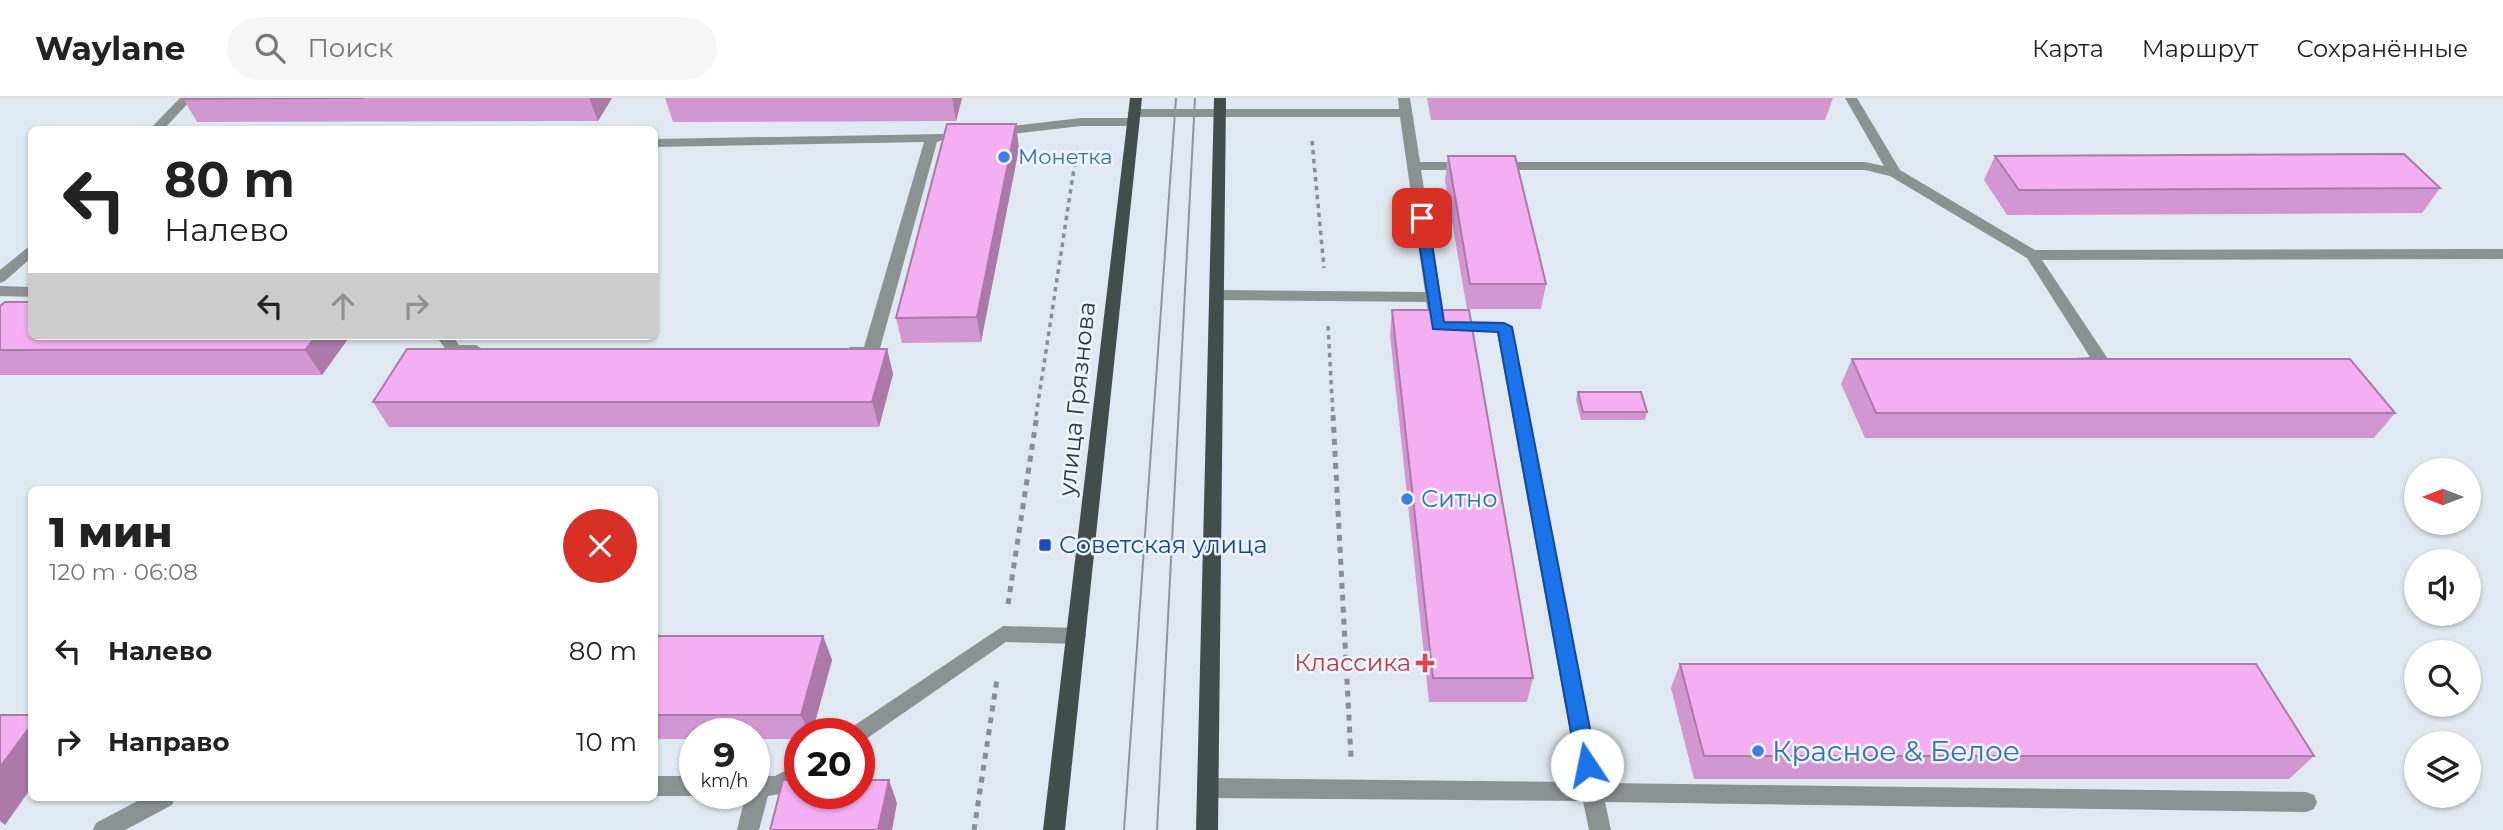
<!DOCTYPE html>
<html lang="ru">
<head>
<meta charset="utf-8">
<style>
  :root { --surface:#fff; --page:#f6f6f6; --text:#222; --muted:#767676; --line:#e0e0e0 }
  body { margin:0; font-family:Montserrat,sans-serif; background:var(--page); color:var(--text); height:100vh; display:flex; flex-direction:column; font-size:26px; white-space:nowrap }
  * { box-sizing:border-box; margin:0 }
  p { font-size:23px; color:var(--muted) }
  .icon { flex:none; width:38px; height:38px; fill:none; stroke:currentColor; stroke-width:2; stroke-linecap:round; stroke-linejoin:round }
  .map { position:relative; flex:1; overflow:hidden }
  .drawer { position:absolute; left:28px; top:388px; width:630px; height:315px; display:flex; flex-direction:column; background:var(--surface); border-radius:10px; box-shadow:0 2px 5px #0004 }
  .drawer>* { flex:none }
  .top-card { position:absolute; left:28px; top:28px; width:630px; height:214px; border-radius:10px; box-shadow:0 2px 5px #0004; background:#fff; color:var(--text); overflow:hidden }
  .needle { width:46px; rotate:270deg }
  .controls { position:absolute; left:2404px; top:360px; display:grid; gap:14px }
  .controls a { display:grid; place-items:center; width:77px; height:77px; border-radius:50%; background:var(--surface); box-shadow:0 2px 5px #0004; font-size:35px }
  .speed { position:absolute; left:679px; top:620px; display:flex; gap:14px; font-size:35px; font-weight:700; text-align:center }
  .speed>* { display:grid; place-content:center; width:91px; height:91px; border-radius:50%; background:var(--surface); box-shadow:0 2px 5px #0004; line-height:1 }
  .speed small { font-size:18px; font-weight:400 }
  .speed .limit { border:10px solid #d22; background:#fff; color:#111 }
  .pin { position:absolute; display:grid; place-items:center; width:60px; height:60px; color:#fff; margin:-30px; border-radius:14px; box-shadow:0 4px 10px #0006 }
  .me { position:absolute; width:77px; margin:-38px; rotate:349deg; stroke-linejoin:round; filter:drop-shadow(0 0 5px #0008) }
  .turn { display:flex; align-items:center; gap:24px; height:147px; padding:0 21px; font-size:32px }
  .turn .icon { width:91px; height:91px; stroke-width:2.5 }
  .turn b { display:block; font-size:49px; line-height:60px }
  .lanes { display:flex; align-items:center; height:66px; padding:0 21px; background:#0003; justify-content:center; gap:35px; direction:ltr }
  .lanes .off { opacity:.35 }
  .round { display:grid; place-items:center; flex:none; width:74px; height:74px; border-radius:37px; background:var(--page) }
  .overview { display:flex; align-items:center; justify-content:space-between; height:119px; padding:0 21px }
  h1 { font-size:42px; font-weight:800; line-height:52px }
  ul { padding:0; list-style:none }
  li { display:flex; align-items:center; gap:21px; height:91px; padding:0 21px }
  li div { flex:1 }
  li b { display:block; font-size:26px }
  li em { font-style:normal }
  header { display:flex; align-items:center; gap:42px; box-sizing:border-box; height:98px; padding:0 35px; background:var(--surface); border-bottom:2px solid var(--line) }
  header strong { font-size:33px }
  nav { display:flex; gap:38px; margin-inline-start:auto; font-size:24px }
  .search { width:490px; height:63px; background:var(--page); display:flex; align-items:center; gap:18px; box-sizing:border-box; padding:0 24px; border-radius:38px; color:var(--muted); font-size:26px }
  .map>svg:first-child { display:block }
</style>
</head>
<body>
<header>
<strong>Waylane</strong>
<div class="search"><svg class="icon" aria-label="search" viewBox="0 0 24 24"><circle cx="10" cy="10" r="6"/><path d="M15 15l6 6"/></svg>Поиск</div>
<nav><a>Карта</a><a>Маршрут</a><a>Сохранённые</a></nav>
</header>
<div class="map">
<svg width="2503" height="732" viewBox="0 0 2503 732">
  <rect width="100%" height="100%" fill="#e0e8f1"/>
  <g fill="none" stroke-linecap="round" stroke-linejoin="round">
    <path stroke="#898e94" stroke-width="3.5" stroke-dasharray="4.5 4.5" stroke-linecap="butt" d="M1312 43 1324 170
      M1328 228 1333 318
      M1036 318 1077 51"/>
    <path stroke="#898e94" stroke-width="5" stroke-dasharray="6 6" stroke-linecap="butt" d="M1333 317 1351 659
      M1008 506 1037 317
      M974 732 997 581"/>
    <path fill="#8c9291" fill-rule="evenodd" d="M180 0H193L163 32H149Z
      M1398 0H1410L1420 64H1468L1475 68 1468 72H1421L1445 223 1504 224 1512 229 1601 685 2306 694 2314 697 2317 704 2314 711 2306 714 1605 704 1611 732H1589L1583 703 1208 700 1200 697 1197 690 1200 683 1208 680 1579 684 1497 234 1432 232 1426 204 1217 202 1209 197 1217 192 1425 194 1400 19H1134L1127 15 1134 11H1399Z
      M1845 0H1857L1900 72 2035 152 2503 151V161L2042 162 2110 264C2103 272 2080 272 2073 264L2075 260 2090 259 2027 160 1890 78 1865 72H1496L1489 68 1496 64H1865L1884 68Z
      M1081 20H1133L1140 24 1133 28H1081L994 38 987 34 994 30Z
      M942 36 949 40 937 44 879 254C871 262 850 262 842 254L850 249H864L924 44 654 49V41Z
      M32 146V159L5 183 0 185V172Z
      M0 188 32 189V199L0 198Z
      M436 238H453L459 247H476L484 252 476 257 449 256Z
      M1003 528 1076 530 1083 532 1086 538 1083 544 1076 546 1006 544 866 641 859 644V635H849L852 629Z
      M800 665V686L786 695 768 698 759 732H737L746 695H754V678H775Z
      M654 678H695V695H703L695 698H654Z
      M143 700H175L172 707 125 732H93L96 725Z"/>
    <path fill="#434d4c" fill-rule="evenodd" d="M1130 0H1142L1065 732H1043Z
      M1214 0H1226L1218 732H1196Z"/>
    <path stroke="#90959c" stroke-width="2" d="M1124 732 1176 0
      M1157 732 1195 0"/>
  </g>
  <path fill="#d296d0" d="M183 0H612L598 23 197 24Z
    M665 0H962L956 23 673 24Z
    M1427 0H1833L1825 22H1431Z
    M1019 50 981 244 902 245 896 220Z
    M1448 58 1546 186 1541 211H1467L1445 83Z
    M1995 58 2440 90 2422 115 2007 117 1984 82Z
    M0 208 350 238 322 277H0Z
    M1392 212 1533 580 1527 604H1429L1390 237Z
    M887 251 893 276 879 329H389L373 304Z
    M1852 261 2395 315 2374 340H1865L1841 286Z
    M1578 294 1647 314 1645 322H1581L1576 301Z
    M654 538H823L832 562 812 635H800V641H754V635H695V641H654Z
    M1680 566 2314 658 2289 681H1694L1671 590Z"/>
  <path fill="#ab7aa9" d="M589 0H612L598 23Z
    M952 0H962L956 23Z
    M1016 26 1019 50 981 244 977 219Z
    M316 238H350L322 277 305 252Z
    M887 251 893 276 879 329 872 304Z
    M823 538 832 562 812 635H809L801 617Z
    M32 626V689L5 727 0 723V669Z
    M889 682 897 705 892 732H878Z"/>
  <path fill="#f4aff2" stroke="#ab7aa9" stroke-width="2" d="M183 0H364L182 1Z
    M947 26H1016L977 219 896 220Z
    M2404 56 2440 90 2019 92 1995 58Z
    M1448 58H1515L1546 186H1470Z
    M5 204H32V238H316L305 252H0V208Z
    M1392 212H1469L1533 580H1433Z
    M407 251H887L872 304H373Z
    M1852 261H2350L2395 315H1876Z
    M1578 294H1641L1647 314H1583Z
    M654 538H823L801 617H654Z
    M1680 566H2256L2314 658H1704Z
    M0 617H32V626L0 669Z
    M783 682H800V695H859V682H889L878 732H770Z"/>
  <path fill="#1a73e8" stroke="#114b97" stroke-width="2" d="M1422 116 1428 120 1444 224 1504 225 1512 229 1597 667 1594 673 1587 675 1580 673 1577 667 1498 234 1433 231 1415 120Z"/>
  <g fill="#3f7fe0" stroke="#eef5ff" stroke-width="2.5">
    <circle cx="1004" cy="59" r="7"/>
    <circle cx="1407" cy="401" r="7"/>
    <circle cx="1758" cy="653" r="7"/>
  </g>
  <rect fill="#1a4fb4" stroke="#eef5ff" stroke-width="2.5" x="1038" y="440" width="14" height="14" rx="3.5"/>
  <path fill="#e0444e" stroke="#eef5ff" stroke-width="2.5" d="M1421.5 554.5h7v7h7v7h-7v7h-7v-7h-7v-7h7z"/>
  <g text-anchor="middle" stroke-width="5" stroke-linejoin="round" paint-order="stroke">
    <g font-size="21" fill="#366cbe" stroke="#eef5ff" text-anchor="start">
      <text x="1018" y="66">Монетка</text>
    </g>
    <g font-size="24" fill="#333639" stroke="#eef5ff">
      <text transform="translate(1077 301) rotate(-84)" y="8">улица Грязнова</text>
    </g>
    <g font-size="24" fill="#366cbe" stroke="#eef5ff" text-anchor="start">
      <text x="1421" y="409">Ситно</text>
    </g>
    <g font-size="24" fill="#164399" stroke="#eef5ff" text-anchor="start">
      <text x="1059" y="455">Советская улица</text>
    </g>
    <g font-size="24" fill="#be3a42" stroke="#eef5ff" text-anchor="end">
      <text x="1411" y="573">Классика</text>
    </g>
    <g font-size="28" fill="#366cbe" stroke="#eef5ff" text-anchor="start">
      <text x="1772" y="663">Красное &amp; Белое</text>
    </g>
  </g>
</svg>
<div class="controls">
<a><svg class="needle" viewBox="-14 -14 28 28"><path d="M0-13l5 13h-10z" fill="#e53935"/><path d="M0 13l5-13h-10z" fill="#767676"/></svg></a>
<a><svg class="icon" aria-label="sound" viewBox="0 0 24 24"><path d="M4 9h4l5-4v14l-5-4H4zM17 9q2 3 0 6"/></svg></a>
<a><svg class="icon" aria-label="search" viewBox="0 0 24 24"><circle cx="10" cy="10" r="6"/><path d="M15 15l6 6"/></svg></a>
<a><svg class="icon" aria-label="layers" viewBox="0 0 24 24"><path d="M12 4l9 5-9 5-9-5zM3 14l9 5 9-5"/></svg></a>
</div>
<div class="speed"><div>9<small>km/h</small></div><div class="limit">20</div></div>
<div class="pin" style="left:1422px;top:120px;background:#d93025"><svg class="icon" aria-label="arrive" viewBox="0 0 24 24"><path d="M6 21V4h12l-3 4 3 4H6"/></svg></div>
<svg class="me" style="left:1587px;top:667px" viewBox="-20 -20 40 40"><circle r="19" fill="#fff"/><path d="M0-13L10 11 0 6-10 11z" fill="#1a73e8"/></svg>
<div class="top-card">
<div class="turn"><svg class="icon" aria-label="left" viewBox="0 0 24 24"><path d="M17 20v-9H6M10 6l-5 5 5 5"/></svg><div><b>80 m</b>Налево</div></div>
<div class="lanes"><svg class="icon" aria-label="left" viewBox="0 0 24 24"><path d="M17 20v-9H6M10 6l-5 5 5 5"/></svg><svg class="icon off" aria-label="ahead" viewBox="0 0 24 24"><path d="M12 20V5M6 11l6-6 6 6"/></svg><svg class="icon off" aria-label="right" viewBox="0 0 24 24"><path d="M7 20v-9h11M14 6l5 5-5 5"/></svg></div>
</div>
<section class="drawer">
<div class="overview"><div><h1>1 мин</h1><p>120 m · 06:08</p></div><a class="round" style="background:#d93025;color:#fff"><svg class="icon" aria-label="close" viewBox="0 0 24 24"><path d="M6 6l12 12M18 6L6 18"/></svg></a></div>
<ul>
<li><svg class="icon" aria-label="left" viewBox="0 0 24 24"><path d="M17 20v-9H6M10 6l-5 5 5 5"/></svg><div><b>Налево</b></div><em>80 m</em></li>
<li><svg class="icon" aria-label="right" viewBox="0 0 24 24"><path d="M7 20v-9h11M14 6l5 5-5 5"/></svg><div><b>Направо</b></div><em>10 m</em></li>
</ul>
</section>
</div>
</body>
</html>
